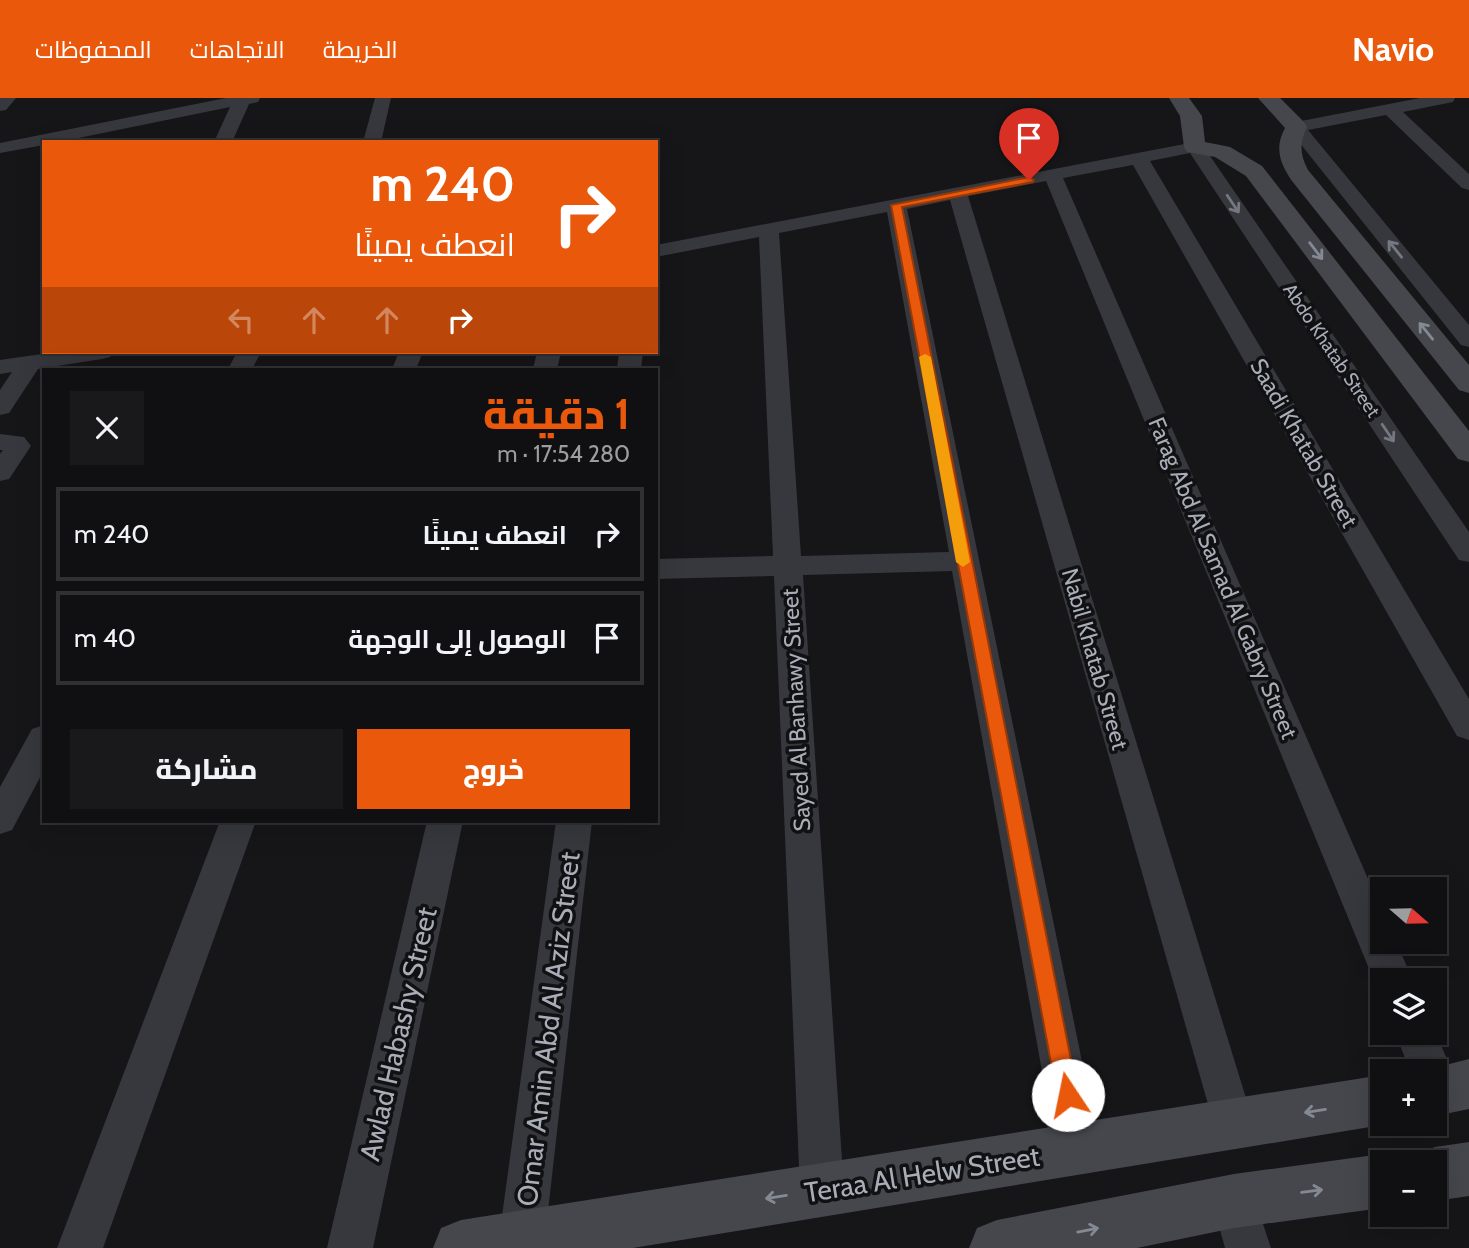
<!DOCTYPE html>
<html lang="ar">
<head>
<meta charset="utf-8">
<style>
  :root { --surface:#101012; --page:#19191b; --text:#f1f3f6; --muted:#9c9d9f; --line:#303032; --accent:#ea580c }
  body { margin:0; font-family:Cabin,Cairo,sans-serif; background:var(--page); color:var(--text); direction:rtl; height:100vh; display:flex; flex-direction:column; font-size:26px; white-space:nowrap }
  * { box-sizing:border-box; margin:0 }
  p { font-size:23px; color:var(--muted) }
  .icon { flex:none; width:38px; height:38px; fill:none; stroke:currentColor; stroke-width:2; stroke-linecap:round; stroke-linejoin:round }
  .map { position:relative; flex:1; overflow:hidden; direction:ltr }
  .sheet { position:absolute; left:42px; top:270px; width:616px; height:455px; display:flex; flex-direction:column; background:var(--surface); border-radius:0px; box-shadow:0 7px 28px #0002,0 0 0 2px var(--line); direction:rtl }
  .sheet>* { flex:none }
  .top-card { position:absolute; left:42px; top:42px; width:616px; height:214px; border-radius:0px; box-shadow:0 7px 28px #0002,0 0 0 2px var(--line); direction:rtl; background:#ea580c; color:#fff; overflow:hidden }
  .needle { width:46px; rotate:110deg }
  .controls { position:absolute; left:1370px; top:779px; display:grid; gap:14px }
  .controls a { display:grid; place-items:center; width:77px; height:77px; border-radius:0px; background:var(--surface); box-shadow:0 7px 28px #0002,0 0 0 2px var(--line); font-size:35px }
  .pin { position:absolute; display:grid; place-items:center; width:60px; height:60px; color:#fff; margin:-72px -30px; border-radius:50% 50% 50% 0; rotate:-45deg; box-shadow:0 0 7px #0007 }
  .pin .icon { rotate:45deg }
  .me { position:absolute; width:77px; margin:-38px; rotate:349deg; stroke-linejoin:round; filter:drop-shadow(0 0 5px #0008) }
  .turn { display:flex; align-items:center; gap:24px; height:147px; padding:0 28px; font-size:32px }
  .turn .icon { width:91px; height:91px; stroke-width:2.5 }
  .turn b { display:block; font-size:49px; line-height:60px }
  .lanes { display:flex; align-items:center; height:66px; padding:0 28px; background:#0003; justify-content:center; gap:35px; direction:ltr }
  .lanes .off { opacity:.35 }
  .round { display:grid; place-items:center; flex:none; width:74px; height:74px; border-radius:0px; background:var(--page) }
  .head { display:flex; align-items:center; justify-content:space-between; height:119px; padding:0 28px }
  h1 { font-size:42px; font-weight:800; line-height:52px; color:var(--accent) }
  .button { display:flex; gap:14px; margin-top:auto; padding:14px 28px }
  .button a { flex:1; height:80px; border-radius:0px; background:var(--accent); color:#fff; font-size:28px; font-weight:800; line-height:80px; text-align:center }
  .button a+a { background:var(--page); color:var(--text) }
  ul { padding:0; list-style:none }
  li { display:flex; align-items:center; gap:21px; height:94px; margin:0 14px 10px; padding:0 14px; border:4px solid var(--line); border-radius:0px }
  li div { flex:1 }
  li b { display:block; font-size:26px }
  li em { font-style:normal }
  header { display:flex; align-items:center; gap:42px; box-sizing:border-box; height:98px; padding:0 35px; background:var(--accent); color:#fff }
  header strong { font-size:33px }
  nav { display:flex; gap:38px; margin-inline-start:auto; font-size:24px }
  .map>svg:first-child { display:block }
</style>
</head>
<body>
<header>
<strong>Navio</strong>
<nav><a>الخريطة</a><a>الاتجاهات</a><a>المحفوظات</a></nav>
</header>
<div class="map">
<svg width="1469" height="1150" viewBox="0 0 1469 1150">
  <rect width="100%" height="100%" fill="#161618"/>
  <g fill="none" stroke-linecap="round" stroke-linejoin="round">
    <path fill="#37383d" fill-rule="evenodd" d="M0 0H16L6 12 0 13Z
      M226 0H260L258 4 249 6 232 44H214L230 9 59 44H44V47L0 55V45Z
      M375 0H391L381 44H363Z
      M1420 0H1455L1453 4 1403 14 1469 76V92L1462 90 1386 17 1308 32 1469 227V249L1461 247 1287 29 1296 24Z
      M1195 44 1201 45 1469 434V464L1459 462 1190 55 1150 63 1469 601V642L1457 638 1133 67 1063 80 1382 813V844H1396L1413 882H1382V896L1379 895 1046 83 968 98 1254 1026 1248 1041 1233 1047 1218 1041 950 102 907 111 1100 1051 1093 1066 1078 1073 1063 1066 1056 1051 952 473 803 477 844 1092 838 1108 822 1114 806 1108 800 1092 774 478 656 481V461L773 458 759 139 656 159V147ZM887 114 949 454 801 458 779 135Z
      M56 254H114L110 259 102 261 38 271 9 315 0 317V292L12 274 0 276V262Z
      M237 254H261L252 271H228Z
      M399 254H423L416 271H392Z
      M537 254H561L557 271H533Z
      M619 254H643L641 271H617Z
      M0 336 24 339 31 348 9 381 0 383V356L3 352H0Z
      M44 627V672L12 732 0 736V689L32 631Z
      M220 723H256L103 1150H57Z
      M427 723H463L373 1150H327Z
      M556 723H592L545 1140 541 1150H503L499 1140Z
      M1435 933 1452 973 1446 987 1435 991V973H1410L1395 934Z
      M1234 1081 1250 1087 1271 1150H1225L1212 1103 1218 1087Z"/>
    <path fill="#45474d" fill-rule="evenodd" d="M1169 0H1189L1202 18 1205 44 1230 49 1262 68 1469 333V364L1458 361 1246 78 1215 59 1187 54 1184 49 1180 18Z
      M1258 0H1280L1304 24 1307 29C1299 45 1300 57 1308 72L1469 267V295L1459 292 1292 83C1280 65 1274 50 1285 30Z
      M1469 961V1011L1435 1018V973H1422Z
      M1382 977V1026H1387L1382 1027 633 1150H433L441 1130 461 1122Z
      M1469 1044V1098L1435 1103V1064H1413L1416 1057 1435 1049Z
      M1382 1056 1401 1064H1382V1110L1234 1130 1137 1150H969L977 1130 997 1122 1234 1076Z"/>
  </g>
  <defs><path id="oneway-shaft" d="M-6 0H5M1.5-3L5.5 0L1.5 3" fill="none" stroke-width="1.6" stroke-linecap="round" stroke-linejoin="round" transform="scale(1.75)"/></defs>
  <g stroke="#757881">
    <use href="#oneway-shaft" transform="translate(1233 106) rotate(56)"/>
    <use href="#oneway-shaft" transform="translate(1395 151) rotate(-129)"/>
    <use href="#oneway-shaft" transform="translate(1388 335) rotate(56)"/>
  </g>
  <g stroke="#858993">
    <use href="#oneway-shaft" transform="translate(1316 153) rotate(53)"/>
    <use href="#oneway-shaft" transform="translate(1426 233) rotate(-129)"/>
    <use href="#oneway-shaft" transform="translate(1315 1013) rotate(171)"/>
    <use href="#oneway-shaft" transform="translate(1312 1093) rotate(-8)"/>
    <use href="#oneway-shaft" transform="translate(776 1099) rotate(171)"/>
    <use href="#oneway-shaft" transform="translate(1088 1132) rotate(-11)"/>
  </g>
  <path fill="#ea580c" stroke="#983908" stroke-width="2" d="M1029 79 1034 82 1033 84 902 109 1078 997 1075 1005 1068 1008 1060 1005 1057 997 891 107Z"/>
  <path fill="#f59e0b" d="M925 256 931 259 970 464 963 469 956 464 919 259Z"/>
  <g text-anchor="middle" stroke-width="7" stroke-linejoin="round" paint-order="stroke">
    <g font-size="19" fill="#a8adb8" stroke="#111113">
      <text transform="translate(1332 252) rotate(56)" y="7">Abdo Khatab Street</text>
    </g>
    <g font-size="23" fill="#a8adb8" stroke="#111113">
      <text transform="translate(1304 345) rotate(60)" y="8">Saadi Khatab Street</text>
      <text transform="translate(1223 480) rotate(67)" y="8">Farag Abd Al Samad Al Gabry Street</text>
      <text transform="translate(1095 561) rotate(74)" y="8">Nabil Khatab Street</text>
      <text transform="translate(796 612) rotate(-93)" y="8">Sayed Al Banhawy Street</text>
    </g>
    <g font-size="28" fill="#a8adb8" stroke="#111113">
      <text transform="translate(548 931) rotate(-83)" y="10">Omar Amin Abd Al Aziz Street</text>
      <text transform="translate(398 936) rotate(-77)" y="10">Awlad Habashy Street</text>
      <text transform="translate(922 1076) rotate(-9)" y="10">Teraa Al Helw Street</text>
    </g>
  </g>
</svg>
<div class="controls">
<a><svg class="needle" viewBox="-14 -14 28 28"><path d="M0-13l5 13h-10z" fill="#e53935"/><path d="M0 13l5-13h-10z" fill="#9c9d9f"/></svg></a>
<a><svg class="icon" aria-label="layers" viewBox="0 0 24 24"><path d="M12 4l9 5-9 5-9-5zM3 14l9 5 9-5"/></svg></a>
<a>+</a>
<a>−</a>
</div>
<div class="pin" style="left:1029px;top:82px;background:#d93025"><svg class="icon" aria-label="arrive" viewBox="0 0 24 24"><path d="M6 21V4h12l-3 4 3 4H6"/></svg></div>
<svg class="me" style="left:1068px;top:997px" viewBox="-20 -20 40 40"><circle r="19" fill="#fff"/><path d="M0-13L10 11 0 6-10 11z" fill="#ea580c"/></svg>
<div class="top-card">
<div class="turn"><svg class="icon" aria-label="right" viewBox="0 0 24 24"><path d="M7 20v-9h11M14 6l5 5-5 5"/></svg><div><b>240 m</b>انعطف يمينًا</div></div>
<div class="lanes"><svg class="icon off" aria-label="left" viewBox="0 0 24 24"><path d="M17 20v-9H6M10 6l-5 5 5 5"/></svg><svg class="icon off" aria-label="ahead" viewBox="0 0 24 24"><path d="M12 20V5M6 11l6-6 6 6"/></svg><svg class="icon off" aria-label="ahead" viewBox="0 0 24 24"><path d="M12 20V5M6 11l6-6 6 6"/></svg><svg class="icon" aria-label="right" viewBox="0 0 24 24"><path d="M7 20v-9h11M14 6l5 5-5 5"/></svg></div>
</div>
<section class="sheet">
<div class="head"><div><h1>1 دقيقة</h1><p>280 m · 17:54</p></div><a class="round"><svg class="icon" aria-label="close" viewBox="0 0 24 24"><path d="M6 6l12 12M18 6L6 18"/></svg></a></div>
<ul>
<li><svg class="icon" aria-label="right" viewBox="0 0 24 24"><path d="M7 20v-9h11M14 6l5 5-5 5"/></svg><div><b>انعطف يمينًا</b></div><em>240 m</em></li>
<li><svg class="icon" aria-label="arrive" viewBox="0 0 24 24"><path d="M6 21V4h12l-3 4 3 4H6"/></svg><div><b>الوصول إلى الوجهة</b></div><em>40 m</em></li>
</ul>
<div class="button"><a>خروج</a><a>مشاركة</a></div>
</section>
</div>
</body>
</html>
